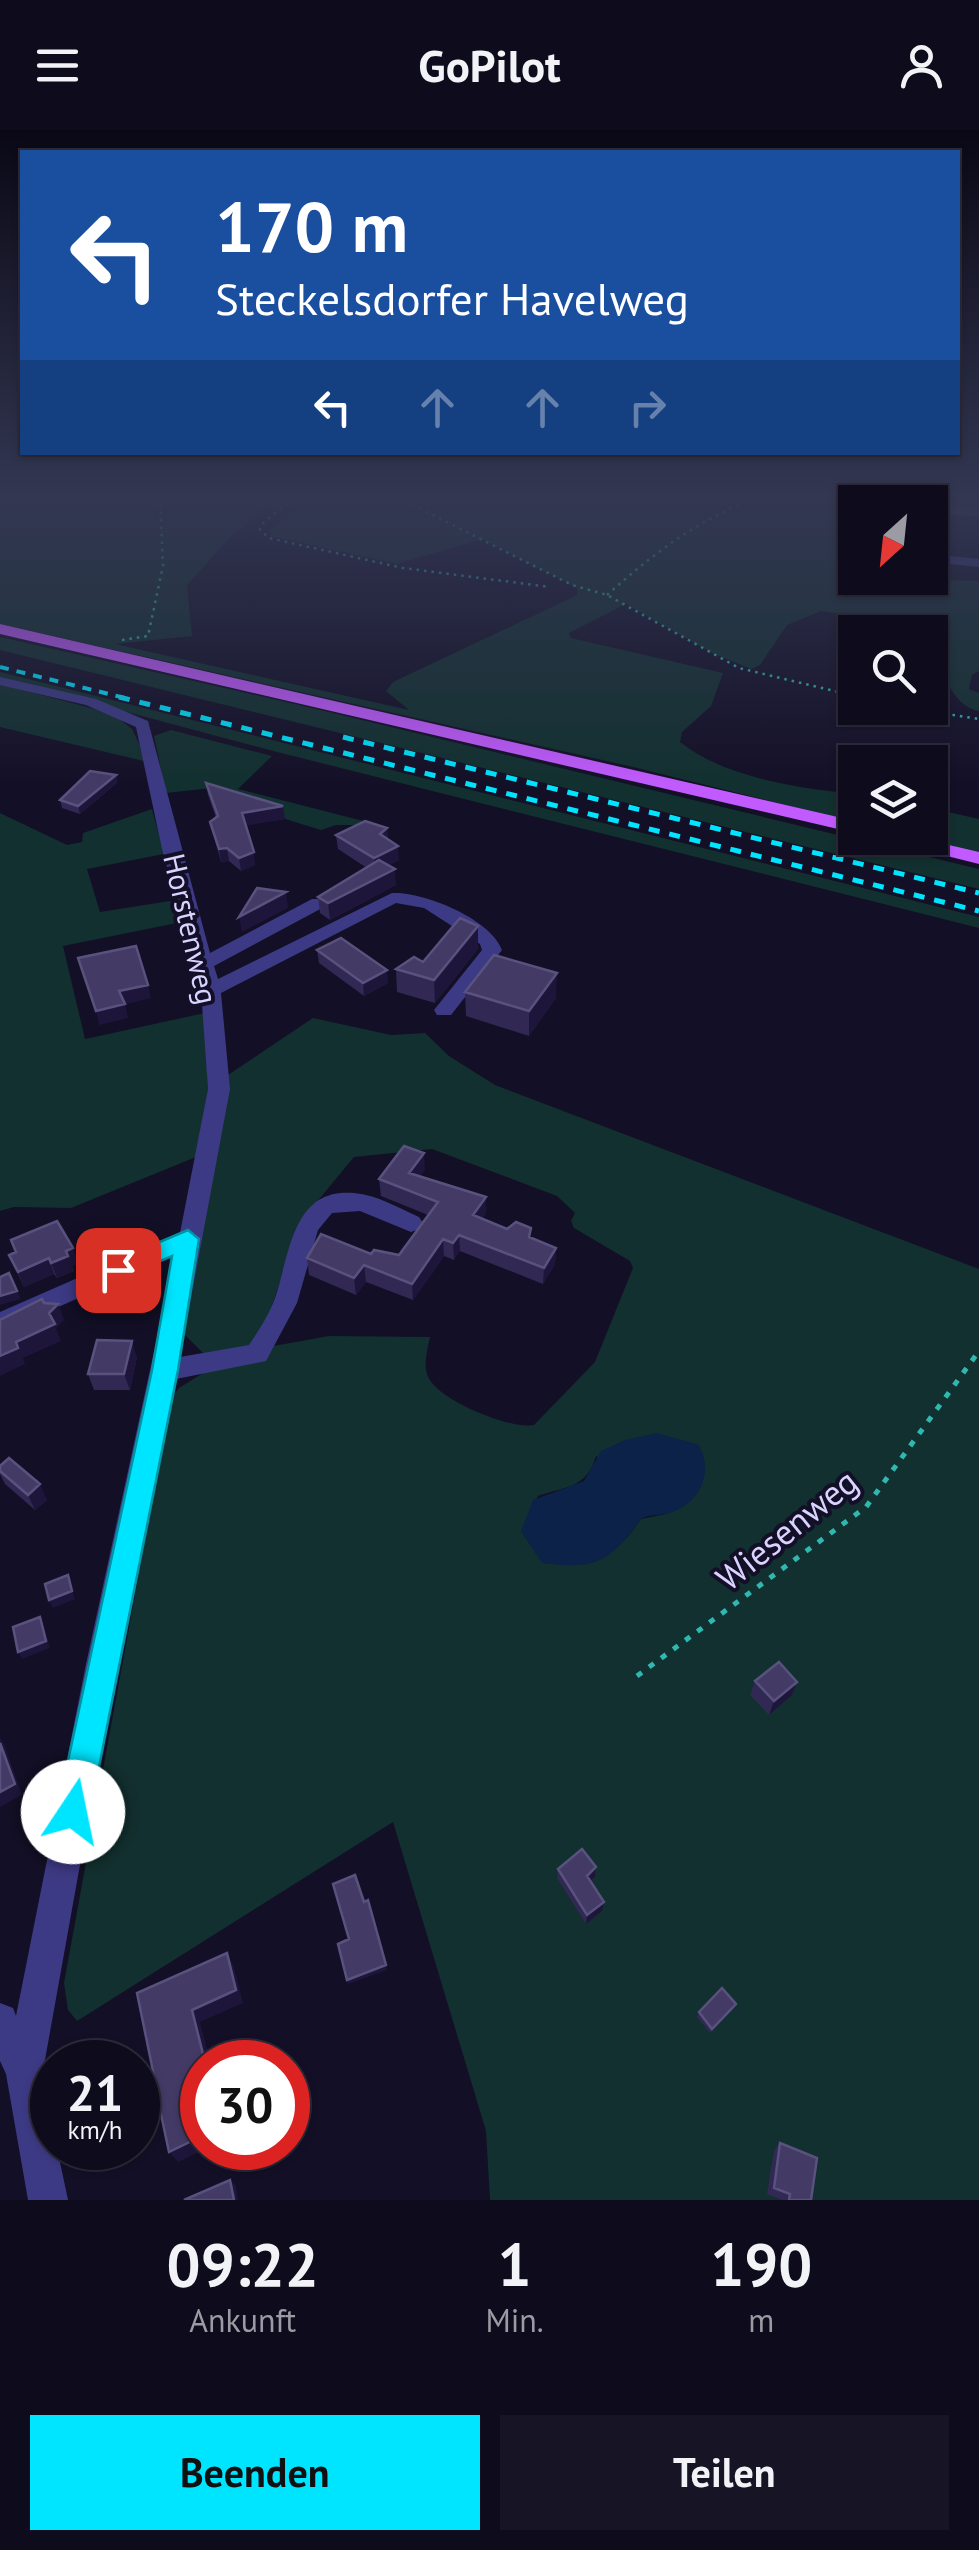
<!DOCTYPE html>
<html lang="de">
<head>
<meta charset="utf-8">
<style>
  :root { --surface:#0e0b1c; --page:#171425; --text:#f1f3f6; --muted:#9b9ba3; --line:#2e2b3b; --accent:#00e5ff }
  body { margin:0; font-family:"PT Sans",sans-serif; background:var(--page); color:var(--text); height:100vh; display:flex; flex-direction:column; font-size:38px; white-space:nowrap }
  * { box-sizing:border-box; margin:0 }
  p { font-size:32px; color:var(--muted) }
  .icon { flex:none; width:55px; height:55px; fill:none; stroke:currentColor; stroke-width:2; stroke-linecap:round; stroke-linejoin:round }
  .map { position:relative; height:2070px; overflow:hidden }
  .panel { display:flex; flex-direction:column; background:var(--surface); flex:1 }
  .panel>* { flex:none }
  .top-card { position:absolute; left:20px; top:20px; width:940px; height:305px; border-radius:0px; box-shadow:0 2px 8px #0004,0 0 0 2px var(--line); background:#1a4fa0; color:#fff; overflow:hidden }
  .needle { width:65px; rotate:207deg }
  .fabs { position:absolute; left:838px; top:355px; display:grid; gap:20px }
  .fabs a { display:grid; place-items:center; width:110px; height:110px; border-radius:0px; background:var(--surface); box-shadow:0 2px 8px #0004,0 0 0 2px var(--line); font-size:50px }
  .speed { position:absolute; left:30px; top:1910px; display:flex; gap:20px; font-size:50px; font-weight:700; text-align:center }
  .speed>* { display:grid; place-content:center; width:130px; height:130px; border-radius:50%; background:var(--surface); box-shadow:0 2px 8px #0004,0 0 0 2px var(--line); line-height:1 }
  .speed small { font-size:25px; font-weight:400 }
  .speed .limit { border:15px solid #d22; background:#fff; color:#111 }
  .pin { position:absolute; display:grid; place-items:center; width:85px; height:85px; color:#fff; margin:-42px; border-radius:20px; box-shadow:0 5px 15px #0006 }
  .me { position:absolute; width:110px; margin:-55px; rotate:11deg; stroke-linejoin:round; filter:drop-shadow(0 0 8px #0008) }
  .turn { display:flex; align-items:center; gap:35px; height:210px; padding:0 30px; font-size:45px }
  .turn .icon { width:130px; height:130px; stroke-width:2.5 }
  .turn b { display:block; font-size:70px; line-height:85px }
  .lanes { display:flex; align-items:center; height:95px; padding:0 30px; background:#0003; justify-content:center; gap:50px; direction:ltr }
  .lanes .off { opacity:.35 }
  .eta { display:flex; justify-content:space-evenly; align-items:center; height:170px; text-align:center }
  .eta b { font-size:60px; font-weight:700; line-height:70px }
  .cta { display:flex; gap:20px; margin-top:auto; padding:20px 30px }
  .cta a { flex:1; height:115px; border-radius:0px; background:var(--accent); color:#111; font-size:40px; font-weight:700; line-height:115px; text-align:center }
  .cta a+a { background:var(--page); color:var(--text) }
  header { display:flex; justify-content:space-between; align-items:center; height:130px; padding:0 30px; background:var(--surface); font-size:45px; font-weight:700 }
  .map>svg:first-child { display:block }
</style>
</head>
<body>
<header><svg class="icon" aria-label="menu" viewBox="0 0 24 24"><path d="M4 6h16M4 12h16M4 18h16"/></svg>GoPilot<svg class="icon" aria-label="person" viewBox="0 0 24 24"><circle cx="12" cy="8" r="4"/><path d="M4 21q1-7 8-7t8 7"/></svg></header>
<div class="map">
<svg width="979" height="2070" viewBox="0 0 979 2070">
  <rect width="100%" height="100%" fill="#130f26"/>
  <path fill="#12302f" fill-rule="evenodd" d="M0 368H278L231 406 187 455 192 506 115 514 409 580 386 561 393 552 577 465V458L482 409 397 434 271 406 270 400 310 368H832L845 443 855 444V448L979 451V541L972 545 969 559 979 563V581C955 576 953 556 936 540L938 530 947 526C945 511 932 500 918 496L821 481 787 495 760 535 751 539 712 523 626 474 569 503 571 508 723 543 711 576 682 602 680 612C725 648 799 658 855 664V692L633 637 0 494Z
    M0 507 316 579 979 739V759L0 520Z
    M0 542 979 787V798L277 622 0 548Z
    M0 554 113 584 132 599 148 632 0 597Z
    M171 600 272 626 238 659 379 695H336L321 700 220 669 212 658 166 663 154 606Z
    M930 678 979 689V723L917 708H930Z
    M152 679 164 724 87 739 100 782 176 770 182 792 63 816 85 909 205 883 208 959 196 1027 71 1078 14 1077 0 1081V683L67 715 82 712 83 703Z
    M313 888 391 905 425 903 449 926 495 955 979 1139V2070H490L486 2001 393 1692 77 1891 68 1880 64 1853 171 1268 179 1258 208 1240 204 1224 182 1202 228 945ZM432 1019 557 1066 575 1083 571 1091 574 1098 630 1131 633 1138 595 1232 534 1295C509 1299 448 1273 432 1253 421 1240 427 1222 430 1207L329 1206 257 1219 301 1091 354 1027ZM596 1326 666 1384 641 1389C610 1433 595 1436 543 1433L521 1401 538 1366C567 1356 587 1358 596 1326Z"/>
  <path fill="#0c2248" d="M657 1303 699 1315C715 1344 698 1377 665 1384 655 1386 650 1384 641 1389 609 1433 596 1440 542 1433L521 1401 533 1370 584 1351 601 1321 625 1310Z"/>
  <g fill="none" stroke-linecap="round" stroke-linejoin="round">
    <path stroke="#2fb8b0" stroke-width="2.5" stroke-dasharray="2.5 5" stroke-linecap="butt" d="M293 368 261 395 260 400 269 408 403 438 550 457
      M399 368 572 455 607 465 739 538 855 566
      M607 465C654 423 697 390 756 368
      M122 510 148 506 163 436 160 368
      M908 578 979 589"/>
    <path stroke="#2fb8b0" stroke-width="5" stroke-dasharray="6 9" stroke-linecap="butt" d="M637 1546 866 1377 979 1221"/>
    <path fill="#3d3a85" fill-rule="evenodd" d="M815 368H865L871 372 855 375Z
      M930 374 979 379V387L930 382Z
      M930 424 979 429V437L930 432Z
      M0 547 96 569 148 591 210 823 312 769H324V777L214 836 218 849 392 763C423 761 491 789 502 820L451 885H437L434 880 482 820 480 814 424 778 396 773 221 863 230 959 180 1227 249 1215C259 1200 269 1185 275 1168 290 1125 292 1057 354 1063 377 1065 399 1078 419 1087L423 1093 419 1099 411 1102 360 1081 332 1083 318 1100 297 1173 266 1231 176 1249 116 1534 43 1941 52 1993V2018H57L68 2070H28L6 1944 0 1931V1873L13 1878 16 1886 86 1534 175 1125 0 1203V1182L180 1103 208 959 201 860 162 719 136 597 86 575 0 555Z"/>
    <path fill="#c25bff" fill-rule="evenodd" d="M0 494 855 691V703L0 504Z
      M888 708H919L979 722V734L891 712Z"/>
    <path stroke="#00e5ff" stroke-width="4" stroke-dasharray="9 8" stroke-linecap="butt" d="M0 537 129 569"/>
    <path stroke="#00e5ff" stroke-width="5" stroke-dasharray="11 10" stroke-linecap="butt" d="M119 567 979 781
      M343 607 979 763"/>
  </g>
  <path fill="#312854" d="M855 376V410H849Z
    M116 645 117 653 80 684 62 678 60 670Z
    M206 653 283 676 285 689 246 695 255 735 241 741 229 731 221 732 210 692 216 688 208 665Z
    M387 698 388 709 399 730 389 735 396 755 330 790 320 783 318 767 367 738 338 719 336 705Z
    M478 819 435 873 397 862 396 839Z
    M317 820 388 853 364 866 319 833Z
    M465 862 556 868 529 906 466 886Z
    M425 1040 420 1046 486 1067V1083L482 1089 556 1118 555 1134 543 1154 460 1121 454 1130 444 1126 413 1170 366 1152 356 1165 309 1145 307 1128 371 1124 399 1125 428 1085 381 1066 379 1049Z
    M11 1110 78 1133 72 1136 74 1141 57 1148 54 1144 24 1157 9 1125 16 1122Z
    M153 1152 146 1182H112L107 1166Z
    M137 1227 130 1260H94L88 1244Z
    M0 1336 47 1370 35 1380 5 1354 0 1344Z
    M755 1551 797 1552 792 1565 769 1585 750 1565Z
    M596 1737 595 1747 590 1751 602 1781 586 1794 557 1748 558 1739Z
    M733 1879 710 1903 697 1887 699 1882Z
    M780 2013 811 2070H782L767 2064 774 2020Z"/>
  <path fill="#1d163a" d="M116 645 117 653 80 684 78 676Z
    M283 676 285 689 244 696 242 683Z
    M387 698 388 712 380 704Z
    M398 716 399 730 375 743 374 728Z
    M227 718 229 731 221 732 219 719Z
    M254 722 255 735 241 741 239 728Z
    M395 739 396 755 330 790 328 773Z
    M286 762 288 778 242 802 239 787Z
    M478 796V819L435 873 434 850Z
    M387 840 388 853 364 866 363 853Z
    M557 843 556 868 529 906V881Z
    M148 855 151 868 123 875 119 861Z
    M125 874 128 888 99 895 96 881Z
    M424 1023 425 1040 410 1059 409 1043Z
    M486 1067V1083L473 1102V1085Z
    M459 1105 460 1121 454 1130 453 1113Z
    M443 1109 444 1126 413 1170 412 1154Z
    M73 1118 78 1133 72 1136 74 1141 57 1148 51 1133 66 1121Z
    M556 1118 555 1134 543 1154 544 1138Z
    M49 1128 54 1144 24 1157 18 1142Z
    M148 1135 153 1152 146 1182 141 1166Z
    M364 1135 366 1152 356 1165 354 1148Z
    M17 1161 21 1169 0 1175V1166Z
    M58 1174 64 1190 56 1198 61 1211 23 1228 25 1234 0 1246V1226Z
    M132 1211 137 1227 130 1260 124 1244Z
    M40 1354 47 1370 35 1380 28 1365Z
    M68 1445 75 1469 53 1478 49 1470Z
    M40 1487 43 1494 50 1518 22 1529 18 1522Z
    M797 1552 792 1565 769 1585 774 1571Z
    M0 1608 4 1614 22 1665 0 1677Z
    M596 1737 595 1747 585 1755 587 1746Z
    M604 1772 602 1781 586 1794 587 1785Z
    M227 1823 234 1837 243 1873 200 1892 210 1932H205L192 1880Z
    M386 1835 387 1840 348 1854 347 1850Z
    M158 1970 167 1980 158 1985 148 1975Z
    M202 2006V2018H207L178 2032 169 2022Z
    M230 2050 236 2056 238 2070H234Z"/>
  <path fill="#433a66" stroke="#5a527e" stroke-width="2.5" d="M865 368H930V372H865Z
    M90 641 116 645 78 676 60 670Z
    M206 653 283 676 242 683 254 722 239 728 227 718 219 719 210 692 218 686Z
    M365 691 387 698 380 704 398 716 374 728 336 705Z
    M379 730 395 739 328 773 318 767Z
    M257 758 286 762 239 787Z
    M460 788 478 796 434 850 396 839 414 827 423 832Z
    M341 808 387 840 363 853 317 820Z
    M136 816 148 855 119 861 125 874 96 881 78 828Z
    M494 825 557 843 529 881 465 862Z
    M404 1016 424 1023 409 1043 486 1067 473 1085 507 1099 516 1092 531 1098 529 1107 556 1118 544 1138 459 1105 453 1113 443 1109 412 1154 364 1135 354 1148 307 1128 321 1104 371 1124 374 1120 399 1125 438 1072 379 1049Z
    M57 1091 73 1118 66 1121 68 1126 51 1133 49 1128 18 1142 9 1125 16 1122 11 1110Z
    M148 1135 141 1166H107L114 1137Z
    M9 1143 17 1161 0 1166V1147Z
    M42 1169 44 1173 58 1174 49 1183 55 1194 16 1212 18 1218 0 1226V1190Z
    M97 1210 132 1211 124 1244H88Z
    M9 1328 40 1354 28 1365 0 1341V1336Z
    M68 1445 72 1461 49 1470 45 1454Z
    M40 1487 46 1511 18 1522 13 1497Z
    M779 1532 797 1552 774 1571 755 1551Z
    M0 1613 15 1654 0 1662Z
    M582 1719 596 1737 587 1746 604 1772 587 1785 558 1739Z
    M355 1745 364 1772 368 1770 386 1835 347 1850 338 1814 349 1809 333 1754Z
    M227 1823 236 1860 192 1880 205 1932H202V2006L169 2022 158 1970 148 1975 143 1951 154 1946 137 1863Z
    M722 1858 736 1874 712 1899 699 1882Z
    M780 2013 817 2028 811 2070H789L790 2064 774 2058Z
    M230 2050 234 2070H184Z"/>
  <linearGradient id="sky" x2="0" y2="1"><stop stop-color="#0a0815"/><stop offset="0.56" stop-color="#333752"/><stop offset="1" stop-color="#333752" stop-opacity="0"/></linearGradient>
  <rect width="979" height="658" fill="url(#sky)"/>
  <path fill="#00e5ff" stroke="#0095a6" stroke-width="2.5" d="M188 1100 199 1109 178 1240 90 1682 85 1694 73 1699 62 1694 57 1682 152 1240 172 1126 118 1149 110 1147 106 1140 110 1133Z"/>
  <g text-anchor="middle" stroke-width="8" stroke-linejoin="round" paint-order="stroke">
    <g font-size="30" fill="#d9d4ff" stroke="#130f26">
      <text transform="translate(190 799) rotate(77)" y="10">Horstenweg</text>
    </g>
    <g font-size="35" fill="#d9d4ff" stroke="#130f26">
      <text transform="translate(787 1400) rotate(-39)" y="12">Wiesenweg</text>
    </g>
  </g>
</svg>
<div class="fabs">
<a><svg class="needle" viewBox="-14 -14 28 28"><path d="M0-13l5 13h-10z" fill="#e53935"/><path d="M0 13l5-13h-10z" fill="#9b9ba3"/></svg></a>
<a><svg class="icon" aria-label="search" viewBox="0 0 24 24"><circle cx="10" cy="10" r="6"/><path d="M15 15l6 6"/></svg></a>
<a><svg class="icon" aria-label="layers" viewBox="0 0 24 24"><path d="M12 4l9 5-9 5-9-5zM3 14l9 5 9-5"/></svg></a>
</div>
<div class="speed"><div>21<small>km/h</small></div><div class="limit">30</div></div>
<div class="pin" style="left:118px;top:1140px;background:#d93025"><svg class="icon" aria-label="arrive" viewBox="0 0 24 24"><path d="M6 21V4h12l-3 4 3 4H6"/></svg></div>
<svg class="me" style="left:73px;top:1682px" viewBox="-20 -20 40 40"><circle r="19" fill="#fff"/><path d="M0-13L10 11 0 6-10 11z" fill="#00e5ff"/></svg>
<div class="top-card">
<div class="turn"><svg class="icon" aria-label="left" viewBox="0 0 24 24"><path d="M17 20v-9H6M10 6l-5 5 5 5"/></svg><div><b>170 m</b>Steckelsdorfer Havelweg</div></div>
<div class="lanes"><svg class="icon" aria-label="left" viewBox="0 0 24 24"><path d="M17 20v-9H6M10 6l-5 5 5 5"/></svg><svg class="icon off" aria-label="ahead" viewBox="0 0 24 24"><path d="M12 20V5M6 11l6-6 6 6"/></svg><svg class="icon off" aria-label="ahead" viewBox="0 0 24 24"><path d="M12 20V5M6 11l6-6 6 6"/></svg><svg class="icon off" aria-label="right" viewBox="0 0 24 24"><path d="M7 20v-9h11M14 6l5 5-5 5"/></svg></div>
</div>
</div>
<section class="panel">
<div class="eta">
<div><b>09:22</b><p>Ankunft</p></div>
<div><b>1</b><p>Min.</p></div>
<div><b>190</b><p>m</p></div>
</div>
<div class="cta"><a>Beenden</a><a>Teilen</a></div>
</section>
</body>
</html>
